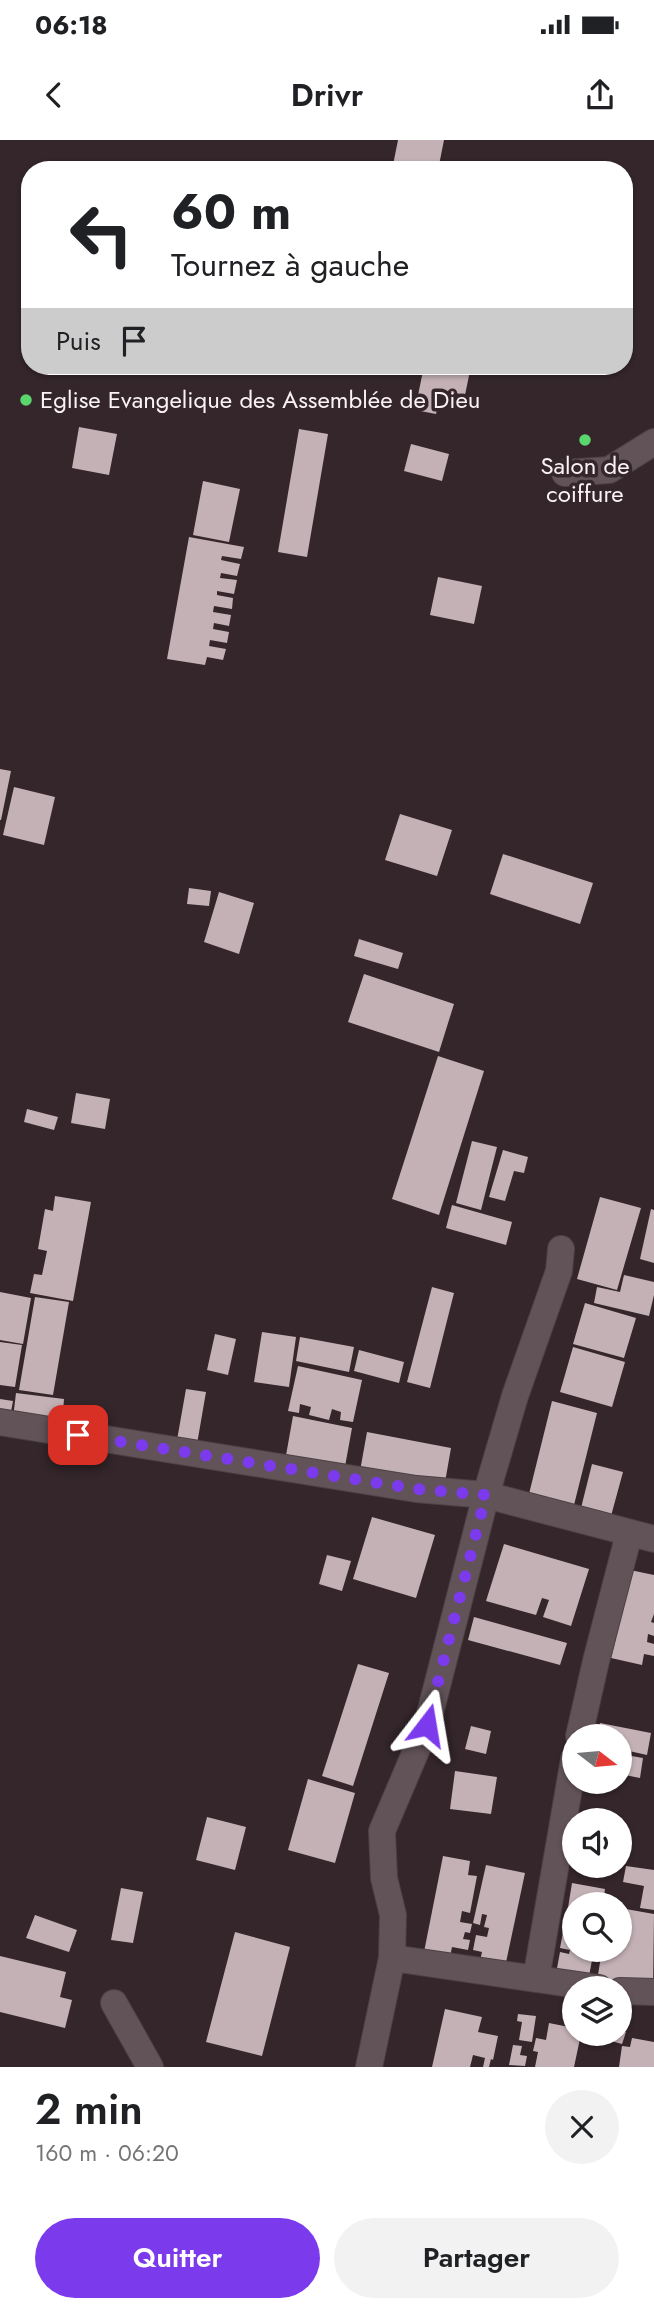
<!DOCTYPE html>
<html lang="fr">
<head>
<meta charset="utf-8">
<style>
  :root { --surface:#fff; --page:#f2f2f2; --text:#202124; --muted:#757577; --accent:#7c3aed }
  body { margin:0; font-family:Jost,sans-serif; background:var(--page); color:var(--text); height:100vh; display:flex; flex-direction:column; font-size:26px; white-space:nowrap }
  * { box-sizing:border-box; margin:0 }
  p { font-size:23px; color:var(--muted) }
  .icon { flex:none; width:38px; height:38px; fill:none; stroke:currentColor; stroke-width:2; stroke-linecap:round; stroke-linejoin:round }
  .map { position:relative; height:1927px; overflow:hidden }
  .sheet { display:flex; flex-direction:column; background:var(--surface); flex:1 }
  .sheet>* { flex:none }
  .banner { position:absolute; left:21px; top:21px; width:612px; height:214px; border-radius:28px; box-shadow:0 2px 5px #0004; background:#fff; color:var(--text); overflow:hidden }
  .needle { width:46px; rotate:106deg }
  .controls { position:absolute; left:562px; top:1584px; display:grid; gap:14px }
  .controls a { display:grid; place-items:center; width:70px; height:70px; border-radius:50%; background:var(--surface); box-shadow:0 2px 5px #0004; font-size:35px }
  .pin { position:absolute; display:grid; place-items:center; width:60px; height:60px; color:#fff; margin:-30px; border-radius:14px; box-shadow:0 4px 10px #0006 }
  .me { position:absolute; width:77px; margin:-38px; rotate:14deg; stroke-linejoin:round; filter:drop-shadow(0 0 5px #0008) }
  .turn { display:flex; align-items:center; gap:24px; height:147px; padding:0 35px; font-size:32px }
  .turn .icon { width:91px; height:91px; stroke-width:2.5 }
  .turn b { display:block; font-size:49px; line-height:60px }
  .then { display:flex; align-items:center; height:66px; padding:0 35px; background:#0003; gap:14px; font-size:26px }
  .round { display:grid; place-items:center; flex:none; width:74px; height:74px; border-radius:37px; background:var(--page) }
  .headline { display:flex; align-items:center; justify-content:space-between; height:119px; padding:0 35px }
  h1 { font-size:42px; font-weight:600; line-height:52px }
  .primary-button { display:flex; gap:14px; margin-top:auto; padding:14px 35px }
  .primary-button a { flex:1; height:80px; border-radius:42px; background:var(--accent); color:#fff; font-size:28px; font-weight:600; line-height:80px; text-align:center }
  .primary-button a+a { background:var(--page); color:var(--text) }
  .status { display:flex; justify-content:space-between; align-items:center; height:49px; padding:0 35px; background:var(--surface); direction:ltr }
  .status svg { height:19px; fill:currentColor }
  header { display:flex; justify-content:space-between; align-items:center; height:91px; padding:0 35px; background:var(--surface); font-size:32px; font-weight:600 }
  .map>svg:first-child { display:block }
</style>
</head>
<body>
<div class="status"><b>06:18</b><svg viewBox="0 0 49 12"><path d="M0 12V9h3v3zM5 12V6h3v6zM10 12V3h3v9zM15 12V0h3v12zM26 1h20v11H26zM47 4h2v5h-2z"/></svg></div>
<header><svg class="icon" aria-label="back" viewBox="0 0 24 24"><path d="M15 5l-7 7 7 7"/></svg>Drivr<svg class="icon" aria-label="share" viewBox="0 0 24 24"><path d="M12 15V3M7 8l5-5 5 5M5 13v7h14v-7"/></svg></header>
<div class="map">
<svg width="654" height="1927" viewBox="0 0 654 1927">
  <rect width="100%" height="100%" fill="#34262a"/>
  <path fill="#c3b1b6" d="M398 0H444L438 30H392Z
    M424 226H471L465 255 441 250 436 274 415 270Z
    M79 287 117 294 109 335 72 328Z
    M299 289 328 294 307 417 278 412Z
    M411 304 449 314 442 341 404 331Z
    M203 341 240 349 229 402 193 395Z
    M189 397 244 407 241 419 222 416 221 420 240 424 237 436 221 433 220 438 237 440 234 454 217 451V455L233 458 232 469 214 466 213 472 231 475 229 486 214 483 213 489 229 492 227 503 210 500 209 506 226 509 223 520 207 517 205 525 167 519Z
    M438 437 482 446 474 484 430 475Z
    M0 629 11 631 1 680H0Z
    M14 647 55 657 44 705 3 695Z
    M400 674 452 690 437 736 385 720Z
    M503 714 593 743 580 784 490 754Z
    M189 748 211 751 209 766 187 764Z
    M219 752 254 763 239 814 204 802Z
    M359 799 403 813 398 829 354 816Z
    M364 834 454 864 439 912 348 882Z
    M438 916 484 931 439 1075 392 1059Z
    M76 953 110 959 105 989 71 983Z
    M27 969 58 977 54 990 24 982Z
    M472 1001 497 1007 481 1070 456 1063Z
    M503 1010 528 1017 524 1033 514 1031 505 1061 489 1057Z
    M55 1056 91 1062 73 1161 30 1153 34 1134 42 1135 47 1111 38 1109 45 1069 53 1071Z
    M600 1057 641 1068 617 1150 577 1139Z
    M452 1065 512 1082 506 1105 446 1088Z
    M651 1069 654 1070V1123L640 1119Z
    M624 1135 654 1142V1155L649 1176 594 1163 597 1147 620 1152Z
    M432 1147 454 1153 430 1248 407 1242Z
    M0 1152 31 1158 23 1204 0 1200Z
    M35 1157 69 1162 53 1255 19 1250Z
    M585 1163 636 1178 624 1218 573 1204Z
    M262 1192 296 1197 289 1247 254 1242Z
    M215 1194 236 1199 228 1235 207 1230Z
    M300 1197 354 1207 349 1232 296 1221Z
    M0 1202 22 1205 15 1247 0 1245Z
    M573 1207 625 1222 612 1267 560 1252Z
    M359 1210 404 1222 399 1243 354 1231Z
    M298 1226 362 1240 353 1282 340 1280 341 1272 332 1269 329 1280 309 1275 311 1267 300 1264 299 1273 288 1271Z
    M186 1249 206 1252 197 1304 177 1300Z
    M16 1253 64 1259 62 1284 13 1278Z
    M0 1259 13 1261 10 1277 0 1275Z
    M552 1261 597 1273 572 1373 527 1362Z
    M293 1276 352 1288 344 1332 285 1321Z
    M367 1292 451 1308 444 1348 360 1331Z
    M592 1324 623 1332 611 1376 581 1368Z
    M372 1377 435 1395 416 1458 353 1439Z
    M504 1404 589 1429 571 1486 543 1477 549 1460 542 1458 536 1475 486 1461Z
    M327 1415 351 1421 342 1451 319 1444Z
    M630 1430 654 1435V1474L651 1482 654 1483V1496L648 1494 647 1502 654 1504V1516L644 1514 642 1525 611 1518 616 1498 609 1496Z
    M474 1477 567 1503 560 1525 468 1500Z
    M358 1524 389 1533 353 1646 322 1636Z
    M600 1583 651 1593 647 1615 620 1609V1596H597Z
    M471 1586 491 1591 486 1614 465 1609Z
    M620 1614 643 1618 640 1638 620 1634Z
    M455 1631 497 1637 491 1674 450 1669Z
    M308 1639 355 1653 335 1723 288 1710Z
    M207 1677 246 1687 235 1730 196 1720Z
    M443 1716 470 1721 468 1735 477 1736 470 1773 462 1771 460 1782 472 1784 470 1793 465 1792 463 1799 470 1800 468 1810 452 1807 450 1817 424 1812Z
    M486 1725 525 1733 505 1827 480 1821 482 1812 473 1810 476 1795 487 1797 489 1788 484 1787 487 1775 482 1774 480 1785 473 1783Z
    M626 1726 654 1730V1770L640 1768 644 1746 623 1742Z
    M572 1743 605 1749 603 1764H574V1775L567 1774Z
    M121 1748 143 1752 133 1803 111 1800Z
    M620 1768 654 1774 653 1851 597 1841 602 1810H620Z
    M35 1775 77 1790 69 1812 26 1798Z
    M565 1782 574 1784V1810H594L588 1841 555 1839 560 1812 569 1814 570 1810 560 1808Z
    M235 1792 290 1807 262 1916 206 1902Z
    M0 1816 66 1832 60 1857 72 1860 65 1888 0 1872Z
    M445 1869 482 1877 478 1892 498 1896 493 1920 491 1919 489 1927H483L485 1918 473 1915 470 1927H432Z
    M518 1874 536 1876 532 1902 519 1900 522 1882 517 1881Z
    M549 1883 574 1888V1894H581L574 1927H535L538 1912 533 1911 536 1898 546 1900Z
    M620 1891 626 1892 622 1904 600 1898 602 1894H620Z
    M632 1898 654 1902V1927H619L622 1906 630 1907Z
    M513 1905 522 1906 520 1915 527 1916 525 1926 509 1925Z"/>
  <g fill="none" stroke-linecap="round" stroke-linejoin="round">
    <defs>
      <path id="street" d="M565 333 609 330 654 302
        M0 1282 416 1349 486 1355 654 1399
        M579 1596 596 1521 629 1394
        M392 1818 599 1848
        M536 1839 574 1619
        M620 1851 654 1852
        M114 1863 150 1927
        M369 1927 392 1818 393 1775 384 1738 382 1691 427 1585 486 1355 515 1256 559 1131 561 1109"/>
    </defs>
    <use href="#street" stroke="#4c4145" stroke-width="28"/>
    <use href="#street" stroke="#625358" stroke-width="26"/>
  </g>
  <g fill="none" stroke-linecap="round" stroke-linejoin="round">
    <path stroke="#7c3aed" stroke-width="12" stroke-dasharray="0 21.6" d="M78 1295 416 1349 486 1355 427 1585"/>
  </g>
  <g fill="#5bd56e" stroke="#34262a" stroke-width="2.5">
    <circle cx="26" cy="260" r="7"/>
    <circle cx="585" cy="300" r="7"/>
  </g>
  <g text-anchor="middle" stroke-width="7" stroke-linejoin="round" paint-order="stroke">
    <g font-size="24" fill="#fbf2f5" stroke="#34262a" text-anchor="start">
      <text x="40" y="268">Eglise Evangelique des Assemblée de Dieu</text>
      <text x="585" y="334" text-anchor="middle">Salon de<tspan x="585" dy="28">coiffure</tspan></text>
    </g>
  </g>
</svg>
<div class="controls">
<a><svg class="needle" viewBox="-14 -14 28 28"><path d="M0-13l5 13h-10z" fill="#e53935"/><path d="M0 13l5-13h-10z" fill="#757577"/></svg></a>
<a><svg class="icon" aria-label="sound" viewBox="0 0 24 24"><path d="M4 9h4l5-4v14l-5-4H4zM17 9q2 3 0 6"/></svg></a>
<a><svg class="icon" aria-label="search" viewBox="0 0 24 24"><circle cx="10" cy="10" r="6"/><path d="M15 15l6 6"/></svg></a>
<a><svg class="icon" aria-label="layers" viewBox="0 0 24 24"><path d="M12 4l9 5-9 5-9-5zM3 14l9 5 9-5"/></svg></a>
</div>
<div class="pin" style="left:78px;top:1295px;background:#d93025"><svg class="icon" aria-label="arrive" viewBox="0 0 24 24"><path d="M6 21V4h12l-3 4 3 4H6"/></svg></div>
<svg class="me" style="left:427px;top:1585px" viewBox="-20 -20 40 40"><path d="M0-17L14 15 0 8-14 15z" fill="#7c3aed" stroke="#fff" stroke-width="4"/></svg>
<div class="banner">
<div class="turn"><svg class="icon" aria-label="left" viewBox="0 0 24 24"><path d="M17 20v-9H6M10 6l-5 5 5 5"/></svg><div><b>60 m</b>Tournez à gauche</div></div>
<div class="then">Puis<svg class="icon" aria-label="arrive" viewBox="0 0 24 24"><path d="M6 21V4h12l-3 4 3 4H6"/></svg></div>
</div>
</div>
<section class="sheet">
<div class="headline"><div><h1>2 min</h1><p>160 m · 06:20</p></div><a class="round"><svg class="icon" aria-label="close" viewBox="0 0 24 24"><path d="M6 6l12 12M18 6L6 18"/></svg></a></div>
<div class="primary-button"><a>Quitter</a><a>Partager</a></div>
</section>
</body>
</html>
